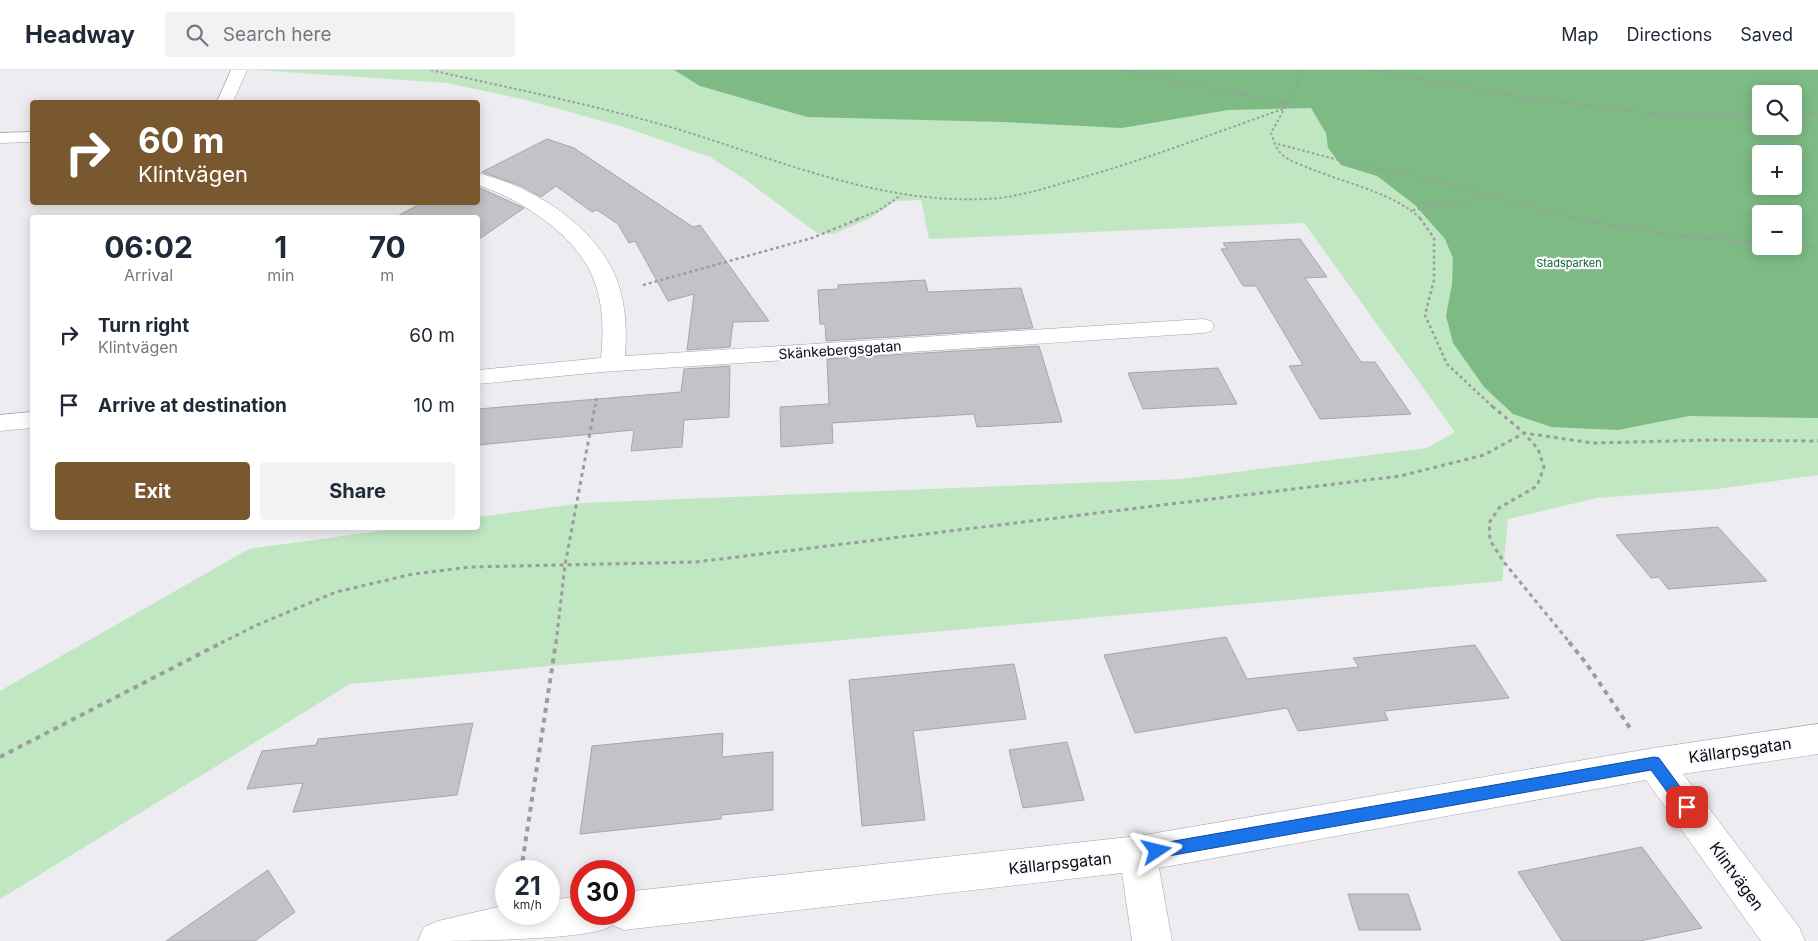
<!DOCTYPE html>
<html lang="en">
<head>
<meta charset="utf-8">
<style>
  :root { --surface:#fff; --page:#f2f2f3; --text:#1f2937; --muted:#747a83; --line:#e0e1e3; --accent:#79582f }
  body { margin:0; font-family:Inter,sans-serif; background:var(--page); color:var(--text); height:100vh; display:flex; flex-direction:column; font-size:19px; white-space:nowrap }
  * { box-sizing:border-box; margin:0 }
  p { font-size:16px; color:var(--muted) }
  .icon { flex:none; width:28px; height:28px; fill:none; stroke:currentColor; stroke-width:2; stroke-linecap:round; stroke-linejoin:round }
  .map { position:relative; flex:1; overflow:hidden }
  .details { position:absolute; left:30px; top:145px; width:450px; height:315px; display:flex; flex-direction:column; background:var(--surface); border-radius:5px; box-shadow:0 2px 12px #0003 }
  .details>* { flex:none }
  .banner { position:absolute; left:30px; top:30px; width:450px; height:105px; border-radius:5px; box-shadow:0 2px 12px #0003; background:#79582f; color:#fff; overflow:hidden }
  .tools { position:absolute; left:1752px; top:15px; display:grid; gap:10px }
  .tools a { display:grid; place-items:center; width:50px; height:50px; border-radius:5px; background:var(--surface); box-shadow:0 2px 12px #0003; font-size:25px }
  .speed { position:absolute; left:495px; top:790px; display:flex; gap:10px; font-size:25px; font-weight:700; text-align:center }
  .speed>* { display:grid; place-content:center; width:65px; height:65px; border-radius:50%; background:var(--surface); box-shadow:0 2px 12px #0003; line-height:1 }
  .speed small { font-size:12px; font-weight:400 }
  .speed .limit { border:8px solid #d22; background:#fff; color:#111 }
  .pin { position:absolute; display:grid; place-items:center; width:42px; height:42px; color:#fff; margin:-21px; border-radius:10px; box-shadow:0 2px 8px #0006 }
  .me { position:absolute; width:55px; margin:-28px; rotate:80deg; stroke-linejoin:round; filter:drop-shadow(0 0 4px #0008) }
  .turn { display:flex; align-items:center; gap:18px; height:105px; padding:0 25px; font-size:22px }
  .turn .icon { width:65px; height:65px; stroke-width:2.5 }
  .turn b { display:block; font-size:35px; line-height:42px }
  .eta { display:flex; justify-content:space-evenly; align-items:center; height:85px; text-align:center }
  .eta b { font-size:30px; font-weight:700; line-height:35px }
  .primary-button { display:flex; gap:10px; margin-top:auto; padding:10px 25px }
  .primary-button a { flex:1; height:58px; border-radius:5px; background:var(--accent); color:#fff; font-size:20px; font-weight:700; line-height:58px; text-align:center }
  .primary-button a+a { background:var(--page); color:var(--text) }
  ul { padding:0; list-style:none }
  li { display:flex; align-items:center; gap:15px; height:70px; padding:0 25px }
  li div { flex:1 }
  li b { display:block; font-size:19px }
  li em { font-style:normal }
  header { display:flex; align-items:center; gap:30px; box-sizing:border-box; height:70px; padding:0 25px; background:var(--surface); border-bottom:1px solid var(--line) }
  header strong { font-size:24px }
  nav { display:flex; gap:28px; margin-inline-start:auto; font-size:18px }
  .search { width:350px; height:45px; background:var(--page); display:flex; align-items:center; gap:12px; box-sizing:border-box; padding:0 18px; border-radius:5px; color:var(--muted); font-size:19px }
  .map>svg:first-child { display:block }
</style>
</head>
<body>
<header>
<strong>Headway</strong>
<div class="search"><svg class="icon" aria-label="search" viewBox="0 0 24 24"><circle cx="10" cy="10" r="6"/><path d="M15 15l6 6"/></svg>Search here</div>
<nav><a>Map</a><a>Directions</a><a>Saved</a></nav>
</header>
<div class="map">
<svg width="1818" height="871" viewBox="0 0 1818 871">
  <rect width="100%" height="100%" fill="#ececf1"/>
  <path fill="#c0e7c2" fill-rule="evenodd" d="M257 0H1818V405L1717 419 1597 428 1508 449 1502 511 350 614 0 829V621L249 479 401 458H478V447L583 433 1181 409 1427 378 1455 362 1304 153 929 169 921 130 896 131 870 148 834 164 817 163 746 110 710 87 624 57 526 30 447 13ZM1761 24H1794V56H1761ZM1761 84H1794V116H1761ZM1761 144H1794V176H1761Z"/>
  <path fill="#7ebb84" fill-rule="evenodd" d="M674 0H1818V348L1689 346 1618 360 1551 357 1513 344 1484 317 1453 273 1446 246 1452 214 1453 188 1445 169 1415 135 1377 106 1341 95 1328 78 1326 63 1311 38 1228 40 1122 58 1003 52 807 47 700 16ZM1761 24H1794V56H1761ZM1761 84H1794V116H1761ZM1761 144H1794V176H1761Z"/>
  <path fill="#c4c2c8" stroke="#a7a5ab" d="M547 69 574 78 693 157 700 155 769 251 733 252 730 277 687 280 694 224 668 231 635 171 629 173 618 154 597 140 592 142 556 116 541 127 521 116 482 102Z
    M478 117 524 138 478 170V148H394L423 132H478Z
    M1300 169 1327 207 1305 208 1361 292H1375L1411 344 1320 349 1289 296 1303 295 1256 216H1243L1221 179H1227L1223 173Z
    M925 210 928 222 1021 218 1033 258 826 271 825 254H820L818 220 838 219V215Z
    M1039 276 1062 352 977 357 974 344 832 353 833 373 781 377 780 337 829 334 827 289Z
    M730 296 729 347 684 350 682 377 631 381 634 360 478 375V339L681 322 684 299Z
    M1218 298 1237 334 1143 339 1128 303Z
    M1718 457 1767 511 1668 519 1659 507 1651 508 1616 465Z
    M1226 567 1247 609 1359 597 1353 588 1475 575 1509 628 1384 641 1388 650 1298 661 1287 638 1135 663 1104 585Z
    M1014 594 1026 649 913 661 925 750 862 756 849 610Z
    M473 653 457 725 293 742 303 713 247 719 262 681 316 675 318 669Z
    M723 663 722 687 773 682V740L721 745V749L580 764 592 676Z
    M1067 672 1084 730 1023 738 1009 680Z
    M1642 777 1702 858 1640 871H1562L1518 802Z
    M268 800 295 842 255 871H166Z
    M1348 824H1408L1421 860H1359Z"/>
  <g fill="none" stroke-linecap="round" stroke-linejoin="round">
    <defs>
      <path id="minor" d="M231 0H247L233 32H217Z
        M32 62V72L0 73V63Z
        M478 103C533 117 596 155 617 210 626 235 627 261 625 286L1203 249 1211 251 1214 256 1211 261 1203 263 602 302 478 314V300L601 288C607 229 596 190 548 153 526 136 504 124 478 115Z
        M32 342V358L0 361V345Z
        M1818 654V684L1683 704 1799 857 1805 871H1761L1646 710 1159 798 1172 871H1132L1122 803 624 860 612 855C597 871 448 871 418 871L424 857 438 851 506 835V844H549V830L581 826V844H624V822L1138 766 1654 678Z"/>
    </defs>
    <use href="#minor" stroke="#a1a1a7" stroke-width="1"/>
    <path stroke="#9c9ca0" stroke-width="2" stroke-dasharray="2.5 2.5" stroke-linecap="butt" d="M431 0C513 19 596 35 677 59 782 91 888 138 1000 128 1026 125 1052 116 1077 109 1147 89 1215 63 1283 39
      M1123 0 1286 34
      M1301 0 1297 16 1271 63C1273 68 1275 76 1279 81 1286 90 1299 94 1309 98 1344 113 1395 123 1421 149
      M1372 0 1525 28 1658 44H1761
      M1794 43H1818
      M1278 74 1346 92 1439 111 1578 149
      M1413 140 1490 127
      M857 149 878 141 901 125"/>
    <path stroke="#9c9ca0" stroke-width="2.5" stroke-dasharray="3 3" stroke-linecap="butt" d="M1420 148 1434 168V210L1425 245 1447 294 1493 337
      M1573 148 1665 164 1761 173
      M1794 175 1818 177
      M643 215 812 168 861 148
      M595 337 597 326"/>
    <path stroke="#9c9ca0" stroke-width="3" stroke-dasharray="4 4" stroke-linecap="butt" d="M1492 336 1524 363 1538 379 1544 397 1537 416 1499 438 1489 453 1490 470 1503 491 1570 573
      M221 573 257 555 336 522 413 504 470 497 696 492 1400 406 1484 385 1524 363 1593 373 1711 370 1818 371
      M556 573 565 495 595 336"/>
    <path stroke="#9c9ca0" stroke-width="4" stroke-dasharray="5 5" stroke-linecap="butt" d="M1569 572 1586 593 1630 658
      M0 687 223 572
      M521 801 556 572"/>
    <use href="#minor" fill="#fff" fill-rule="evenodd"/>
  </g>
  <path fill="#1a73e8" stroke="#114b97" d="M1654 687 1659 688 1692 733 1694 737 1692 742 1687 744 1682 742 1651 700 1157 788 1151 786 1149 781 1151 776 1157 774Z"/>
  <g text-anchor="middle" stroke-width="4.5" stroke-linejoin="round" paint-order="stroke">
    <g font-size="11" fill="#0e6a26" stroke="#f9f9ff">
      <text x="1569" y="197">Stadsparken</text>
    </g>
    <g font-size="14" fill="#0c0c0e" stroke="#f9f9ff">
      <text transform="translate(840 280) rotate(-4)" y="5">Skänkebergsgatan</text>
    </g>
    <g font-size="16" fill="#0c0c0e" stroke="#f9f9ff">
      <text transform="translate(1740 680) rotate(-8)" y="6">Källarpsgatan</text>
      <text transform="translate(1060 793) rotate(-6)" y="6">Källarpsgatan</text>
      <text transform="translate(1737 806) rotate(54)" y="6">Klintvägen</text>
    </g>
  </g>
</svg>
<div class="tools">
<a><svg class="icon" aria-label="search" viewBox="0 0 24 24"><circle cx="10" cy="10" r="6"/><path d="M15 15l6 6"/></svg></a>
<a>+</a>
<a>−</a>
</div>
<div class="speed"><div>21<small>km/h</small></div><div class="limit">30</div></div>
<div class="pin" style="left:1687px;top:737px;background:#d93025"><svg class="icon" aria-label="arrive" viewBox="0 0 24 24"><path d="M6 21V4h12l-3 4 3 4H6"/></svg></div>
<svg class="me" style="left:1157px;top:781px" viewBox="-20 -20 40 40"><path d="M0-17L14 15 0 8-14 15z" fill="#1a73e8" stroke="#fff" stroke-width="4"/></svg>
<div class="banner">
<div class="turn"><svg class="icon" aria-label="right" viewBox="0 0 24 24"><path d="M7 20v-9h11M14 6l5 5-5 5"/></svg><div><b>60 m</b>Klintvägen</div></div>
</div>
<section class="details">
<div class="eta">
<div><b>06:02</b><p>Arrival</p></div>
<div><b>1</b><p>min</p></div>
<div><b>70</b><p>m</p></div>
</div>
<ul>
<li><svg class="icon" aria-label="right" viewBox="0 0 24 24"><path d="M7 20v-9h11M14 6l5 5-5 5"/></svg><div><b>Turn right</b><p>Klintvägen</p></div><em>60 m</em></li>
<li><svg class="icon" aria-label="arrive" viewBox="0 0 24 24"><path d="M6 21V4h12l-3 4 3 4H6"/></svg><div><b>Arrive at destination</b></div><em>10 m</em></li>
</ul>
<div class="primary-button"><a>Exit</a><a>Share</a></div>
</section>
</div>
</body>
</html>
